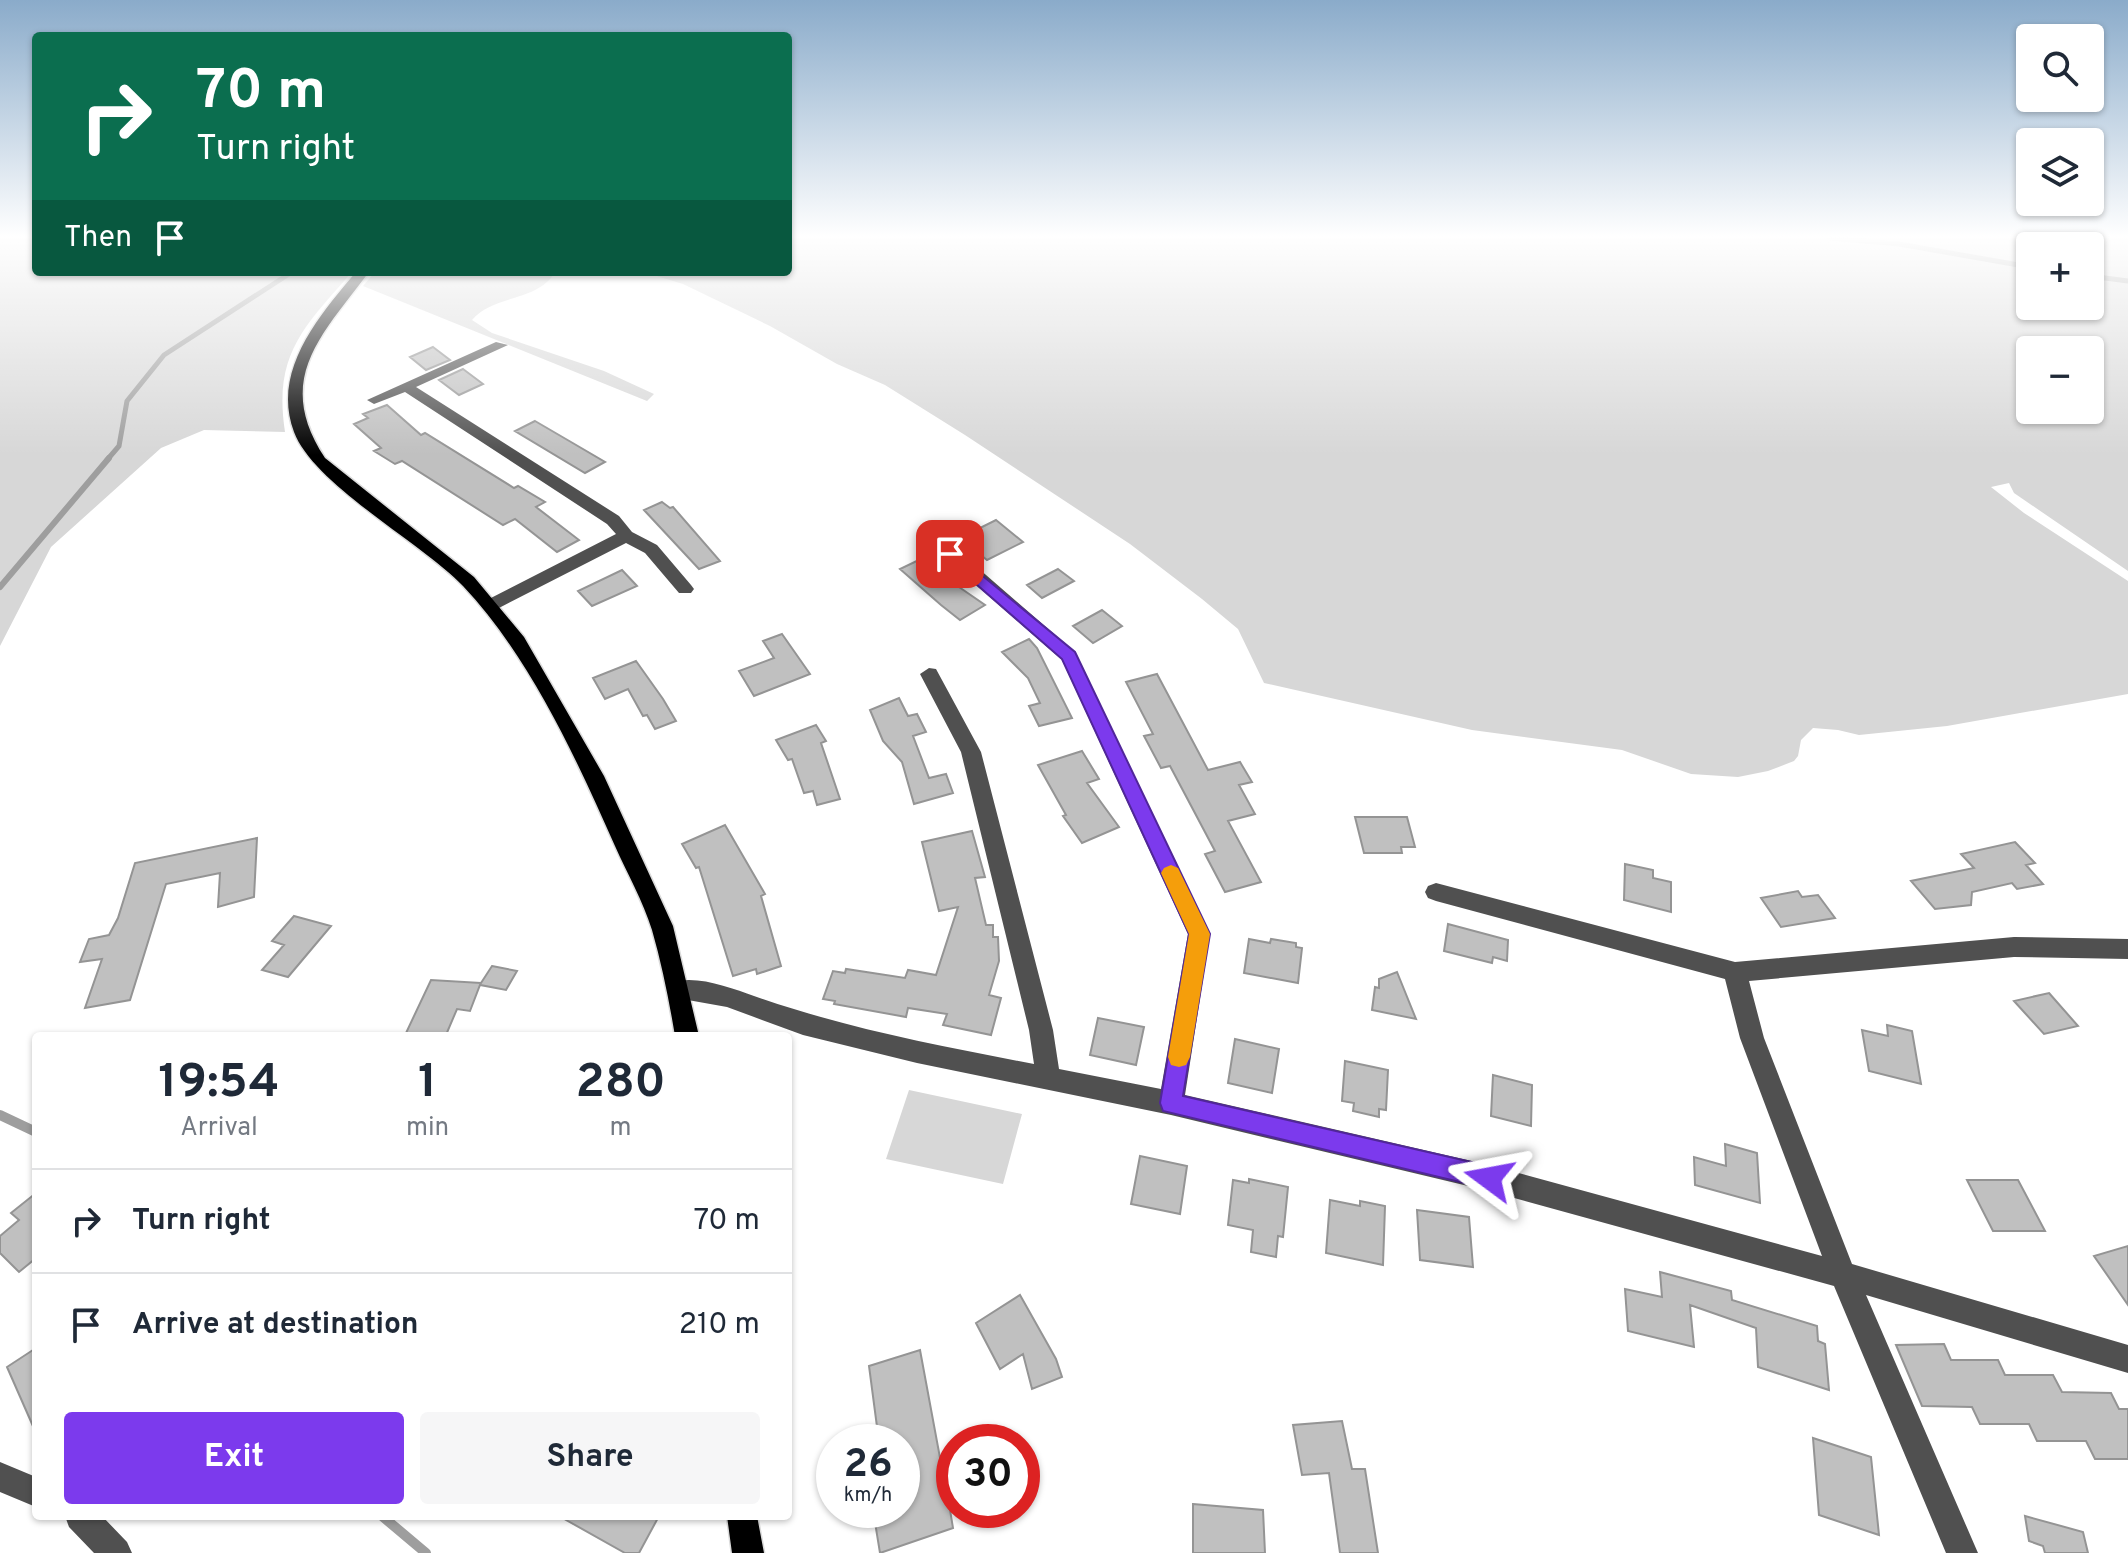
<!DOCTYPE html>
<html lang="en">
<head>
<meta charset="utf-8">
<style>
  :root { --surface:#fff; --page:#f6f6f7; --text:#1f2937; --muted:#747a83; --line:#e0e1e3; --accent:#7c3aed }
  body { margin:0; font-family:Overpass,sans-serif; background:var(--page); color:var(--text); height:100vh; display:flex; flex-direction:column; font-size:30px; white-space:nowrap }
  * { box-sizing:border-box; margin:0 }
  p { font-size:26px; color:var(--muted) }
  .icon { flex:none; width:44px; height:44px; fill:none; stroke:currentColor; stroke-width:2; stroke-linecap:round; stroke-linejoin:round }
  .map { position:relative; flex:1; overflow:hidden }
  .side { position:absolute; left:32px; top:1032px; width:760px; height:488px; display:flex; flex-direction:column; background:var(--surface); border-radius:8px; box-shadow:0 2px 6px #0004 }
  .side>* { flex:none }
  .guide { position:absolute; left:32px; top:32px; width:760px; height:244px; border-radius:8px; box-shadow:0 2px 6px #0004; background:#0b6e4f; color:#fff; overflow:hidden }
  .tools { position:absolute; left:2016px; top:24px; display:grid; gap:16px }
  .tools a { display:grid; place-items:center; width:88px; height:88px; border-radius:8px; background:var(--surface); box-shadow:0 2px 6px #0004; font-size:40px }
  .speed { position:absolute; left:816px; top:1424px; display:flex; gap:16px; font-size:40px; font-weight:700; text-align:center }
  .speed>* { display:grid; place-content:center; width:104px; height:104px; border-radius:50%; background:var(--surface); box-shadow:0 2px 6px #0004; line-height:1 }
  .speed small { font-size:20px; font-weight:400 }
  .speed .limit { border:12px solid #d22; background:#fff; color:#111 }
  .pin { position:absolute; display:grid; place-items:center; width:68px; height:68px; color:#fff; margin:-34px; border-radius:16px; box-shadow:0 4px 12px #0006 }
  .me { position:absolute; width:88px; margin:-44px; rotate:283deg; stroke-linejoin:round; filter:drop-shadow(0 0 6px #0008) }
  .turn { display:flex; align-items:center; gap:28px; height:168px; padding:0 32px; font-size:36px }
  .turn .icon { width:104px; height:104px; stroke-width:2.5 }
  .turn b { display:block; font-size:56px; line-height:68px }
  .then { display:flex; align-items:center; height:76px; padding:0 32px; background:#0003; gap:16px; font-size:30px }
  .eta { display:flex; justify-content:space-evenly; align-items:center; height:136px; text-align:center }
  .eta b { font-size:48px; font-weight:700; line-height:56px }
  .cta { display:flex; gap:16px; margin-top:auto; padding:16px 32px }
  .cta a { flex:1; height:92px; border-radius:8px; background:var(--accent); color:#fff; font-size:32px; font-weight:700; line-height:92px; text-align:center }
  .cta a+a { background:var(--page); color:var(--text) }
  ul { padding:0; list-style:none }
  li { display:flex; align-items:center; gap:24px; height:104px; padding:0 32px; border-top:2px solid var(--line) }
  li div { flex:1 }
  li b { display:block; font-size:30px }
  li em { font-style:normal }
  .map>svg:first-child { display:block }
</style>
</head>
<body>
<div class="map">
<svg width="2128" height="1553" viewBox="0 0 2128 1553">
  <rect width="100%" height="100%" fill="#fff"/>
  <path fill="#d7d7d7" fill-rule="evenodd" d="M0 238H36V272H352C304 327 273 354 285 432L204 430 161 448 51 547 0 646Z
    M788 238H2128V571L2014 493 2009 483 1991 487 2024 513 2128 581V694L1947 726 1859 735 1838 730 1813 728 1801 740 1798 756 1794 761 1768 771 1738 777 1691 774 1622 750 1472 730 1264 683 1238 629 1202 599 1130 544 965 435 885 385 837 364 770 326 683 284 644 272H788ZM2030 246H2090V306H2030ZM2090 350V410H2030V350Z
    M375 272H555C538 302 494 294 472 320L492 333 604 371 654 394 647 401 363 286Z
    M909 1090 1022 1114 1003 1184 886 1159Z"/>
  <g fill="none" stroke-linecap="round" stroke-linejoin="round">
    <path stroke="#9e9e9e" stroke-width="5" d="M1830 238 1899 244 2030 267
      M2090 276 2128 281
      M107 460 119 446 127 401 164 355 292 272"/>
    <path stroke="#9e9e9e" stroke-width="6" d="M0 587 109 458"/>
    <path stroke="#9e9e9e" stroke-width="10" d="M0 1115 36 1132
      M382 1516 426 1553"/>
  </g>
  <path fill="#c0c0c0" stroke="#949494" stroke-width="2" d="M433 347 450 360 426 370 410 357Z
    M463 369 483 384 459 395 439 380Z
    M387 405 421 435 425 433 514 488 518 486 545 502 536 507 579 540 557 552 515 519 503 525 402 461 395 464 374 451 381 448 354 424 368 418 363 414Z
    M535 421 571 442 605 462 585 473 515 431Z
    M662 502 670 508 673 507 720 561 699 569 644 510Z
    M996 520 1023 542 987 560 960 538Z
    M923 558 959 587 985 605 960 620 941 605 900 569Z
    M1058 569 1074 581 1042 598 1027 585Z
    M622 570 637 586 592 606 578 591Z
    M1102 610 1122 626 1093 643 1073 626Z
    M782 634 810 674 754 696 739 671 774 658 763 641Z
    M1029 639 1037 648 1072 718 1039 726 1029 706 1040 703 1028 678 1002 652Z
    M636 661 663 699 676 721 655 729 647 715 643 716 628 689 605 699 593 678Z
    M1157 674 1208 770 1240 762 1252 782 1239 785 1255 814 1228 821 1261 882 1225 892 1205 854 1215 851 1170 766 1161 768 1144 736 1153 734 1126 682Z
    M899 698 908 716 917 714 926 732 913 736 929 778 946 774 953 793 914 804 902 762 883 741 870 710Z
    M816 725 826 741 821 743 840 799 817 805 813 791 804 793 792 759 788 760 776 740Z
    M1082 751 1099 779 1087 783 1119 827 1082 843 1063 816 1066 815 1038 765Z
    M1355 817H1407L1415 847H1401L1402 853H1364Z
    M725 825 765 894 761 896 781 966 757 974 756 969 733 976 699 867 696 868 682 844Z
    M972 831 985 877 975 878 986 925H993V937H998L999 961 989 995 1001 998 991 1035 943 1025 947 1014 908 1008 906 1017 834 1004 835 1001 823 999 833 971 845 973 846 969 905 978 908 970 936 975 958 907 939 911 922 842Z
    M257 838 254 897 218 907 220 873 166 884 130 1000 85 1008 102 959 80 962 89 939 109 935 118 918 135 863Z
    M2015 842 2035 863 2026 865 2043 884 2017 889 2012 883 1972 892 1971 905 1935 909 1911 881 1974 868 1961 854Z
    M1625 864 1653 870V878L1671 882V912L1624 900Z
    M1798 891 1802 897 1818 895 1835 918 1781 927 1761 898Z
    M294 916 331 926 288 977 262 970 284 945 272 941Z
    M1448 924 1508 940 1507 961 1493 957 1492 963 1444 951Z
    M1249 939 1270 943 1271 939 1296 943V947L1302 948 1298 983 1244 973Z
    M492 966 517 971 506 990 480 985 470 1011 457 1009 446 1035 406 1033 431 980 481 983Z
    M1397 972 1416 1019 1372 1010 1375 987 1379 988V979Z
    M2049 993 2078 1026 2044 1034 2014 1001Z
    M1098 1018 1144 1027 1136 1065 1090 1055Z
    M1887 1025 1912 1031 1921 1084 1869 1071 1862 1030 1888 1036Z
    M1235 1039 1279 1049 1272 1093 1228 1083Z
    M1345 1061 1388 1070 1386 1110 1379 1109V1117L1353 1111 1354 1103 1342 1101Z
    M1493 1075 1532 1085 1531 1126 1491 1116Z
    M1725 1144 1757 1153 1760 1203 1695 1185 1694 1157 1726 1166Z
    M1140 1156 1187 1166 1180 1214 1131 1204Z
    M1249 1179 1288 1187 1283 1237 1278 1236 1276 1257 1251 1252 1253 1230 1228 1225 1233 1180 1249 1183Z
    M1967 1180H2018L2045 1231H1993Z
    M36 1193V1258L19 1272 0 1253V1236L19 1220 11 1213Z
    M1330 1200 1360 1206V1201L1385 1206 1383 1265 1326 1253Z
    M1417 1210 1469 1217 1473 1267 1420 1260Z
    M2128 1246V1305L2094 1256Z
    M1660 1272 1731 1291 1732 1300 1817 1326 1818 1341 1825 1344 1829 1390 1758 1367 1756 1328 1690 1305 1694 1347 1628 1331 1625 1289 1662 1297Z
    M1020 1295 1056 1359 1062 1377 1032 1389 1023 1354 1000 1369 976 1323Z
    M1944 1344 1951 1360H1998L2005 1375H2053L2062 1392 2111 1393 2119 1409H2128V1459H2095L2086 1441H2037L2029 1424H1980L1972 1407 1922 1406 1896 1345Z
    M36 1348V1433L7 1367Z
    M920 1350 943 1474 954 1470V1502L949 1504 953 1528 880 1553 873 1510H902V1442H879L869 1366Z
    M1342 1421 1352 1469H1365L1378 1553H1340L1329 1473 1302 1475 1293 1425Z
    M1813 1438 1871 1457 1879 1535 1819 1515Z
    M1193 1504 1263 1510 1265 1553H1193Z
    M559 1516H659L639 1553H625Z
    M2025 1516 2083 1532 2088 1553H2045L2043 1546 2029 1541Z"/>
  <g fill="none" stroke-linecap="round" stroke-linejoin="round">
    <defs>
      <path id="major" d="M356 272H369C322 335 273 379 325 458L474 577 524 637 604 776 673 926 699 1036H675C669 1000 662 965 652 930 643 901 627 873 615 846 576 758 530 657 463 586 422 543 314 485 294 432 271 371 319 316 356 272Z
        M727 1516H757L764 1553H732Z"/>
    </defs>
    <use href="#major" stroke="#dbdbdb" stroke-width="3"/>
    <path fill="#505050" fill-rule="evenodd" d="M496 342 508 345 416 387 619 516 632 532 657 545 691 585 694 589 691 593H679L645 553 626 543 497 609H485L482 605 485 601 616 534 607 524 405 392 374 404 367 400Z
      M927 528 933 529 1075 652 1210 934 1185 1095 1489 1165 1822 1256 1740 1038 1725 979 1436 901 1428 898 1425 892 1428 886 1436 883 1735 962 2014 937 2128 939V959L2014 957 1749 981 1764 1038 1852 1264 2128 1345V1373L1866 1295 1978 1553H1946L1834 1286 1489 1191 1171 1115 917 1063 803 1035 727 1007 671 997 667 990 671 983C695 974 731 988 754 996 845 1028 940 1046 1034 1064L1029 1030 961 752 920 674 929 668 936 669 981 752 1053 1030 1059 1069 1161 1089 1188 934 1062 660 921 537 919 533 921 529Z
      M0 1462 36 1477V1507L0 1492Z
      M65 1516H102L127 1542 132 1553H94L69 1527Z"/>
    <use href="#major" fill="#000" fill-rule="evenodd"/>
  </g>
  <linearGradient id="sky" x2="0" y2="1"><stop stop-color="#8aabca"/><stop offset="0.52" stop-color="#fff"/><stop offset="1" stop-color="#fff" stop-opacity="0"/></linearGradient>
  <rect width="2128" height="455" fill="url(#sky)"/>
  <path fill="#7c3aed" stroke="#51269a" stroke-width="2" d="M950 549 1075 652 1210 934 1183 1096 1489 1166 1498 1169 1501 1178 1498 1186 1489 1189 1163 1111 1160 1103 1189 934 1062 659 945 557 943 554Z"/>
  <path fill="#f59e0b" d="M1171 865 1178 868 1210 934 1190 1057 1186 1065 1179 1067 1171 1065 1168 1057 1189 934 1161 873 1164 868Z"/>
</svg>
<div class="tools">
<a><svg class="icon" aria-label="search" viewBox="0 0 24 24"><circle cx="10" cy="10" r="6"/><path d="M15 15l6 6"/></svg></a>
<a><svg class="icon" aria-label="layers" viewBox="0 0 24 24"><path d="M12 4l9 5-9 5-9-5zM3 14l9 5 9-5"/></svg></a>
<a>+</a>
<a>−</a>
</div>
<div class="speed"><div>26<small>km/h</small></div><div class="limit">30</div></div>
<div class="pin" style="left:950px;top:554px;background:#d93025"><svg class="icon" aria-label="arrive" viewBox="0 0 24 24"><path d="M6 21V4h12l-3 4 3 4H6"/></svg></div>
<svg class="me" style="left:1489px;top:1178px" viewBox="-20 -20 40 40"><path d="M0-17L14 15 0 8-14 15z" fill="#7c3aed" stroke="#fff" stroke-width="4"/></svg>
<div class="guide">
<div class="turn"><svg class="icon" aria-label="right" viewBox="0 0 24 24"><path d="M7 20v-9h11M14 6l5 5-5 5"/></svg><div><b>70 m</b>Turn right</div></div>
<div class="then">Then<svg class="icon" aria-label="arrive" viewBox="0 0 24 24"><path d="M6 21V4h12l-3 4 3 4H6"/></svg></div>
</div>
<section class="side">
<div class="eta">
<div><b>19:54</b><p>Arrival</p></div>
<div><b>1</b><p>min</p></div>
<div><b>280</b><p>m</p></div>
</div>
<ul>
<li><svg class="icon" aria-label="right" viewBox="0 0 24 24"><path d="M7 20v-9h11M14 6l5 5-5 5"/></svg><div><b>Turn right</b></div><em>70 m</em></li>
<li><svg class="icon" aria-label="arrive" viewBox="0 0 24 24"><path d="M6 21V4h12l-3 4 3 4H6"/></svg><div><b>Arrive at destination</b></div><em>210 m</em></li>
</ul>
<div class="cta"><a>Exit</a><a>Share</a></div>
</section>
</div>
</body>
</html>
